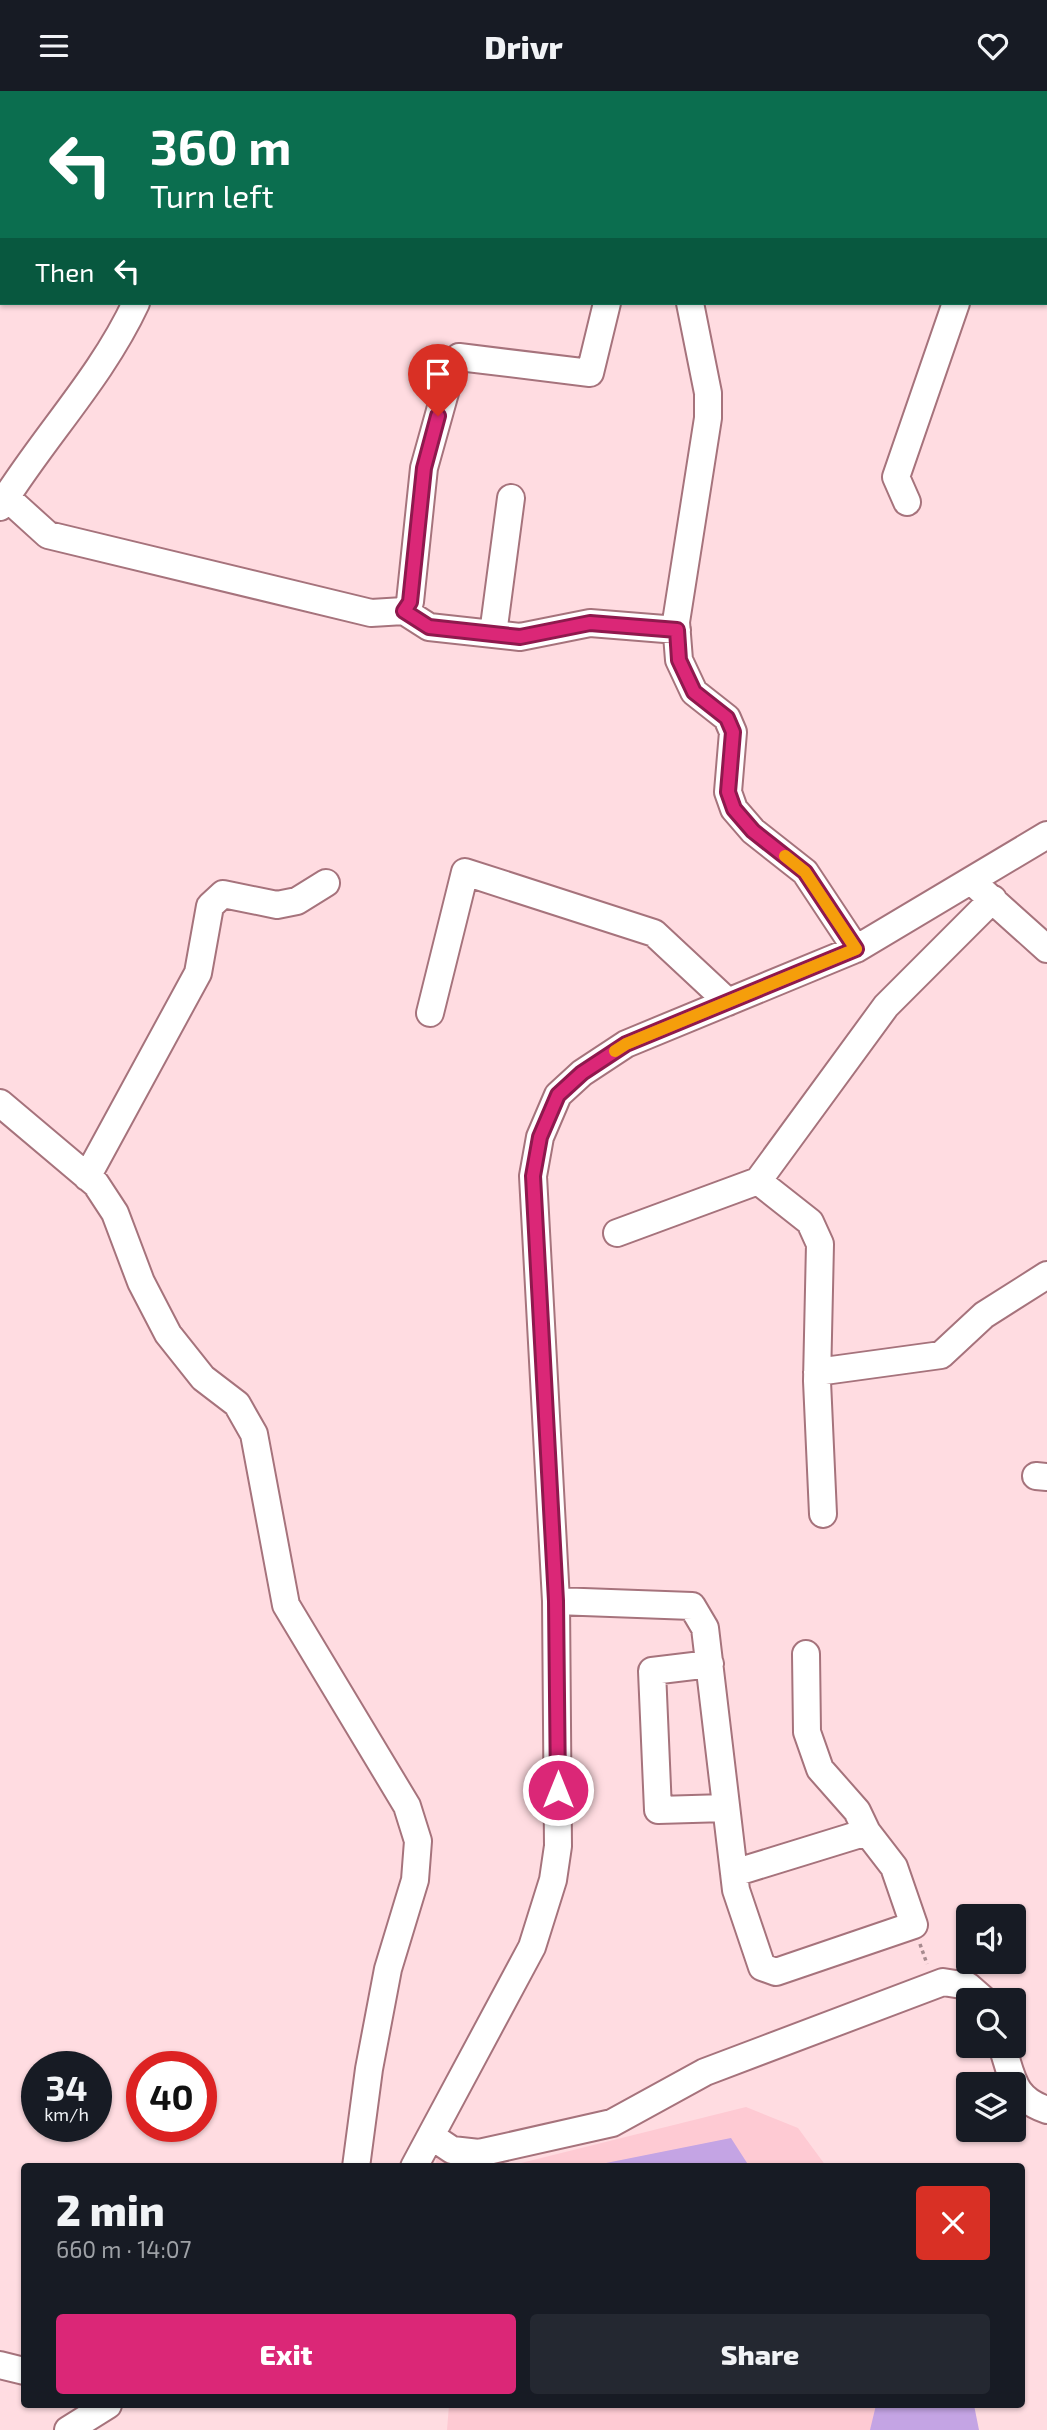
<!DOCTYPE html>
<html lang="en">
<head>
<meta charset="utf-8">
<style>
  :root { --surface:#171b24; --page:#242831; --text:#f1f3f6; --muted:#9ea1a6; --accent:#db2777 }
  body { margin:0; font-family:"Exo 2",sans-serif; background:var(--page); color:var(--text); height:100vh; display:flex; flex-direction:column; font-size:26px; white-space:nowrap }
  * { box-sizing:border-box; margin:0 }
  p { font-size:23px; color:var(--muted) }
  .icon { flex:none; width:38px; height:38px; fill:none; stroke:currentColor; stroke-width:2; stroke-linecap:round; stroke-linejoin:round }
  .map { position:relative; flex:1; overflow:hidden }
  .details { position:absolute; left:21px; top:2072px; width:1004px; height:245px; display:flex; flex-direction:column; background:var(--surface); border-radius:7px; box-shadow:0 2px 5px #0004 }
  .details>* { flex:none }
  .banner { position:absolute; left:0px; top:0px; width:1048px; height:214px; box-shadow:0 2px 5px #0004; background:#0b6e4f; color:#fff; overflow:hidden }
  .controls { position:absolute; left:956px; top:1813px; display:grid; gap:14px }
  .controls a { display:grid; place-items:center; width:70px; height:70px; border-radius:7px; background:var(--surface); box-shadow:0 2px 5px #0004; font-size:35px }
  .speed { position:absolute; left:21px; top:1960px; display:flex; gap:14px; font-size:35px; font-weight:700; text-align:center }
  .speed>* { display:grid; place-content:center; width:91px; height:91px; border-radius:50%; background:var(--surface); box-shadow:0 2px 5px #0004; line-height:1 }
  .speed small { font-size:18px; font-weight:400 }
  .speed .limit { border:10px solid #d22; background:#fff; color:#111 }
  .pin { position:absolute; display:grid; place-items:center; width:60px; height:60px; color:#fff; margin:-72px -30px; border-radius:50% 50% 50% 0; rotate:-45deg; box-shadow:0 0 7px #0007 }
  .pin .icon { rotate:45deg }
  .me { position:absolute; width:77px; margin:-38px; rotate:0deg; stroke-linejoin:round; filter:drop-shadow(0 0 5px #0008) }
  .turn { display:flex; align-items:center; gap:24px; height:147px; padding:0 35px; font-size:32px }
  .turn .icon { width:91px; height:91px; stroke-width:2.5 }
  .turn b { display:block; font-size:49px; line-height:60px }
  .then { display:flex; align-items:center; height:66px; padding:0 35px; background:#0003; gap:14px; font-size:26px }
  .round { display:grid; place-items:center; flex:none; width:74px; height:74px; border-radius:7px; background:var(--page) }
  .summary { display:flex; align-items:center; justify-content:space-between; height:119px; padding:0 35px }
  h1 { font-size:42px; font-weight:800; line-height:52px }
  .action { display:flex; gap:14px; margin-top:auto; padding:14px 35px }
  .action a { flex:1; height:80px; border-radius:7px; background:var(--accent); color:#fff; font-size:28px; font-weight:800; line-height:80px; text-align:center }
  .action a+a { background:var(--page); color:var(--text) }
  header { display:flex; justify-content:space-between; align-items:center; height:91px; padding:0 35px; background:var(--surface); font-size:32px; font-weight:800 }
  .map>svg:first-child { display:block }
</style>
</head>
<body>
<header><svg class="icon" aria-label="menu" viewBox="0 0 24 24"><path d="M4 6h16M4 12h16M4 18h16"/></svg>Drivr<svg class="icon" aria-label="heart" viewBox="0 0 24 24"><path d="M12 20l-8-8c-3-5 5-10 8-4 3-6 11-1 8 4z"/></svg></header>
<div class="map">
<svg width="1047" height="2339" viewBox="0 0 1047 2339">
  <rect width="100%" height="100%" fill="#ffdce1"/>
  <path fill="#fecad3" d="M746 2016 798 2037 826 2075 437 2076 435 2061 513 2074Z
    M449 2314H881L874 2339H447Z"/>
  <path fill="#c4a4e4" d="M731 2047 749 2075H591Z
    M876 2314H974L979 2339H870Z"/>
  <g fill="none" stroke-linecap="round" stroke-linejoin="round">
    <defs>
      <path id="minor" d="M748 0 750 2
        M234 2 235 0
        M654 2V0
        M690 212 708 302V327L676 531 679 569 694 601 727 627 733 641 728 701 734 718 753 740 805 781 856 858
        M6 406 48 444 371 522 404 520 410 511 424 377 453 273 459 266 590 282 607 212
        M907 411 896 386 956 212
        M0 416C44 345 101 287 136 212
        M404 520 429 536 520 546 590 532 677 539
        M493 543 511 407
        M979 797 1047 858
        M430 922 465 781 654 842 728 911
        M0 1012 96 1093 115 1122 141 1191 168 1243 203 1287 237 1313 254 1343 286 1514 407 1715 418 1750 415 1789 388 1878 369 1978 356 2076
        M87 1086 198 882 210 815 223 803 277 814 297 810 326 792
        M758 1090 810 1131 820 1153 817 1290 823 1423
        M617 1142 758 1090 886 915 993 808
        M817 1281 941 1264 984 1224 1047 1184
        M1036 1385 1047 1386
        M556 1510 692 1515 705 1537 736 1799 762 1876 776 1881 914 1834 894 1776 867 1741 857 1720 820 1678 807 1641 806 1563
        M710 1573 652 1580 658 1719 726 1717
        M734 1782 867 1741
        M1002 1955C1013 1987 1012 2007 1047 2019
        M431 2045 452 2059 479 2062 612 2032 705 1981 943 1891 968 1895 984 1909
        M414 2076 532 1856 553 1789 558 1755 556 1510 533 1085 540 1046 558 1004 582 982 626 953 856 858 1047 744
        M0 2274 24 2280
        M68 2339 108 2314"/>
      <path id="major" d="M864 0 868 2
        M1046 136 1047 137"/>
    </defs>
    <use href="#minor" stroke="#a6737c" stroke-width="30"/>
    <use href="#major" stroke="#fff" stroke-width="37"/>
    <path stroke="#a78a8e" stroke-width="3.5" stroke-dasharray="3.5 3.5" stroke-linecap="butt" d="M920 1853 927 1873"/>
    <use href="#minor" stroke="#fff" stroke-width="26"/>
    <use href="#major" stroke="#b5d16f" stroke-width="33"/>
  </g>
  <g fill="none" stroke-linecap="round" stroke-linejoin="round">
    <defs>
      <path id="route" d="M438 325 424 377 410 511 404 520 429 536 520 546 590 532 677 539 679 569 694 601 727 627 733 641 728 701 734 718 753 740 805 781 856 858 626 953 582 982 558 1004 540 1046 533 1085 556 1510 558 1699"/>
    </defs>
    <use href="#route" stroke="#8e194d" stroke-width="18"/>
    <use href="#route" stroke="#db2777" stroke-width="12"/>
    <path stroke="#f59e0b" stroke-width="12" d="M615 960 626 953 856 858 805 781 785 765"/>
  </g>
</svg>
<div class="controls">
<a><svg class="icon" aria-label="sound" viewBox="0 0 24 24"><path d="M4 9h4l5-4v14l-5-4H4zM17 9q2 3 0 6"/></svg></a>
<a><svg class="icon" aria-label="search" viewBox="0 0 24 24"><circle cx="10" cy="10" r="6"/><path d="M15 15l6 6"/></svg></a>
<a><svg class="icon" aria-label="layers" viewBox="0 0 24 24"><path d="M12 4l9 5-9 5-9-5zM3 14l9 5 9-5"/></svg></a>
</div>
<div class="speed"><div>34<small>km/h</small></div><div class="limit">40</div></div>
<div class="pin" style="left:438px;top:325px;background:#d93025"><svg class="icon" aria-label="arrive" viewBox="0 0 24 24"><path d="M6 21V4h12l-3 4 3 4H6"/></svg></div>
<svg class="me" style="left:558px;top:1699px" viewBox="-20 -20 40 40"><circle r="17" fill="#db2777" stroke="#fff" stroke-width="3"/><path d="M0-11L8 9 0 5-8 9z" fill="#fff"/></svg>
<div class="banner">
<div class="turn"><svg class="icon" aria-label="left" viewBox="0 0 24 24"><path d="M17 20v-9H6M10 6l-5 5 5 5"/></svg><div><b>360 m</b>Turn left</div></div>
<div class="then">Then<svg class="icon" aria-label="left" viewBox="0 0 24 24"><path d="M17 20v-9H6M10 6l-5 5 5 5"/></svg></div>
</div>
<section class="details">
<div class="summary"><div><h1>2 min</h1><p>660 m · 14:07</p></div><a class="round" style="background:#d93025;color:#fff"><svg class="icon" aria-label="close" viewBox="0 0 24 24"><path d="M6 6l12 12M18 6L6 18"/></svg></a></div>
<div class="action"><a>Exit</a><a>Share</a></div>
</section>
</div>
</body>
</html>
